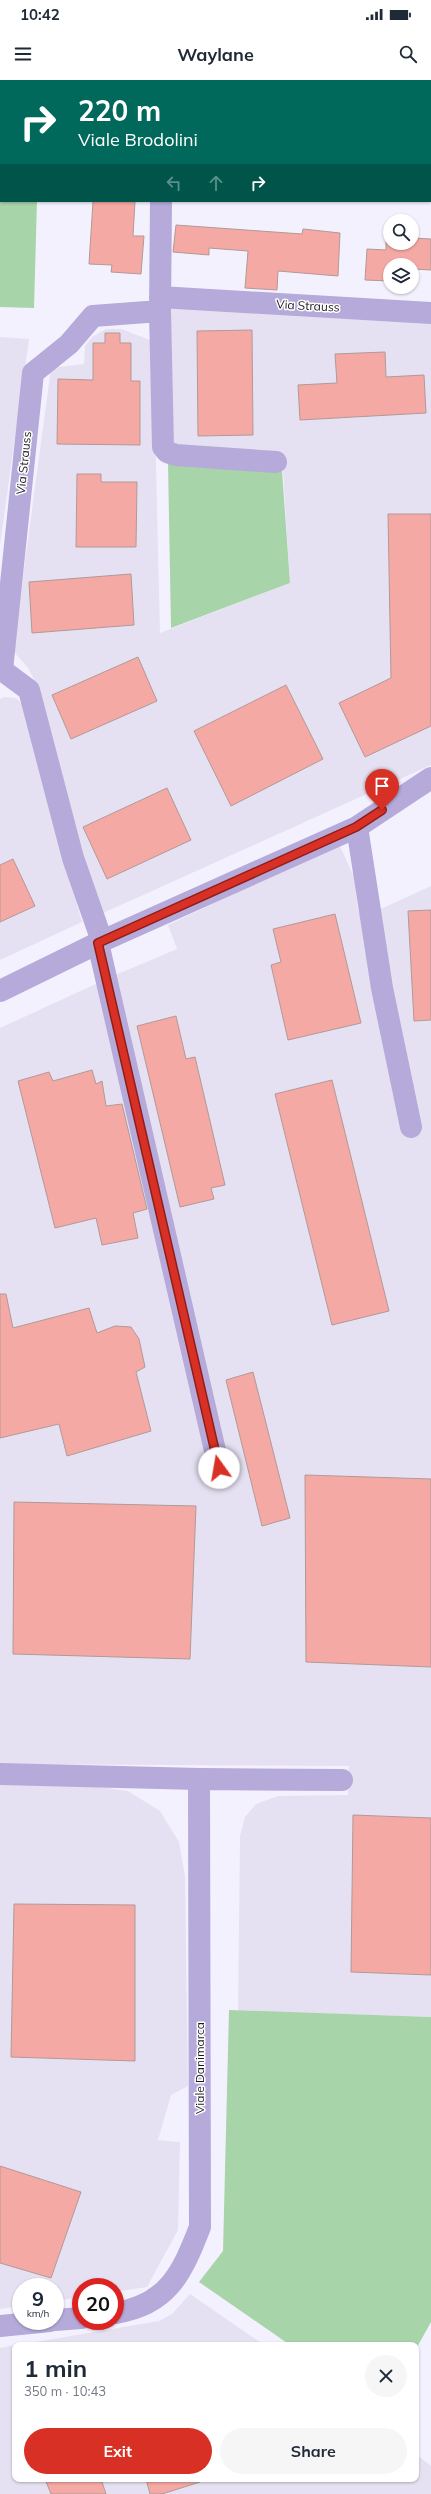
<!DOCTYPE html>
<html lang="en">
<head>
<meta charset="utf-8">
<style>
  :root { --surface:#fff; --page:#f6f6f7; --text:#1f2937; --muted:#747a83; --accent:#d93025 }
  body { margin:0; font-family:Mulish,sans-serif; background:var(--page); color:var(--text); height:100vh; display:flex; flex-direction:column; font-size:15px; white-space:nowrap }
  * { box-sizing:border-box; margin:0 }
  p { font-size:13px; color:var(--muted) }
  .icon { flex:none; width:22px; height:22px; fill:none; stroke:currentColor; stroke-width:2; stroke-linecap:round; stroke-linejoin:round }
  .map { position:relative; flex:1; overflow:hidden }
  .details { position:absolute; left:12px; top:2262px; width:407px; height:140px; display:flex; flex-direction:column; background:var(--surface); border-radius:8px; box-shadow:0 1px 3px #0004 }
  .details>* { flex:none }
  .top-card { position:absolute; left:0px; top:0px; width:431px; height:122px; box-shadow:0 1px 3px #0004; background:#00695c; color:#fff; overflow:hidden }
  .buttons { position:absolute; left:383px; top:134px; display:grid; gap:8px }
  .buttons a { display:grid; place-items:center; width:36px; height:36px; border-radius:50%; background:var(--surface); box-shadow:0 1px 3px #0004; font-size:20px }
  .speed { position:absolute; left:12px; top:2198px; display:flex; gap:8px; font-size:20px; font-weight:700; text-align:center }
  .speed>* { display:grid; place-content:center; width:52px; height:52px; border-radius:50%; background:var(--surface); box-shadow:0 1px 3px #0004; line-height:1 }
  .speed small { font-size:10px; font-weight:400 }
  .speed .limit { border:6px solid #d22; background:#fff; color:#111 }
  .pin { position:absolute; display:grid; place-items:center; width:34px; height:34px; color:#fff; margin:-41px -17px; border-radius:50% 50% 50% 0; rotate:-45deg; box-shadow:0 0 4px #0007 }
  .pin .icon { rotate:45deg }
  .me { position:absolute; width:44px; margin:-22px; rotate:347deg; stroke-linejoin:round; filter:drop-shadow(0 0 3px #0008) }
  .turn { display:flex; align-items:center; gap:14px; height:84px; padding:0 12px; font-size:18px }
  .turn .icon { width:52px; height:52px; stroke-width:2.5 }
  .turn b { display:block; font-size:28px; line-height:34px }
  .lanes { display:flex; align-items:center; height:38px; padding:0 12px; background:#0003; justify-content:center; gap:20px; direction:ltr }
  .lanes .off { opacity:.35 }
  .round { display:grid; place-items:center; flex:none; width:42px; height:42px; border-radius:21px; background:var(--page) }
  .head { display:flex; align-items:center; justify-content:space-between; height:68px; padding:0 12px }
  h1 { font-size:24px; font-weight:700; line-height:30px }
  .primary-button { display:flex; gap:8px; margin-top:auto; padding:8px 12px }
  .primary-button a { flex:1; height:46px; border-radius:24px; background:var(--accent); color:#fff; font-size:16px; font-weight:700; line-height:46px; text-align:center }
  .primary-button a+a { background:var(--page); color:var(--text) }
  .status { display:flex; justify-content:space-between; align-items:center; height:28px; padding:0 20px; background:var(--surface); direction:ltr }
  .status svg { height:11px; fill:currentColor }
  header { display:flex; justify-content:space-between; align-items:center; height:52px; padding:0 12px; background:var(--surface); font-size:18px; font-weight:700 }
  .map>svg:first-child { display:block }
</style>
</head>
<body>
<div class="status"><b>10:42</b><svg viewBox="0 0 49 12"><path d="M0 12V9h3v3zM5 12V6h3v6zM10 12V3h3v9zM15 12V0h3v12zM26 1h20v11H26zM47 4h2v5h-2z"/></svg></div>
<header><svg class="icon" aria-label="menu" viewBox="0 0 24 24"><path d="M4 6h16M4 12h16M4 18h16"/></svg>Waylane<svg class="icon" aria-label="search" viewBox="0 0 24 24"><circle cx="10" cy="10" r="6"/><path d="M15 15l6 6"/></svg></header>
<div class="map">
<svg width="431" height="2414" viewBox="0 0 431 2414">
  <rect width="100%" height="100%" fill="#f4f1fe"/>
  <path fill="#e6e1f2" d="M167 226 431 238V685L101 834 86 788 40 611 28 588 13 571 51 288 84 284 85 266 92 257 106 249H121L153 261 160 553 290 503 282 375 177 367 170 360Z
    M0 257 29 259 0 465Z
    M4 617 16 618 22 624 82 842 0 880V619Z
    M339 764 354 797 358 831 383 828 431 806V1937L238 1931 240 1756 245 1737 256 1724 278 1716 348 1715 349 1686 0 1684V948L113 896 177 869 168 845Z
    M0 1705 94 1706 128 1711 160 1731 179 1762 185 1796 188 2006 171 2015 158 2060 180 2062 178 2150 147 2207 115 2212V2207H81V2217L55 2221V2207H21V2226L0 2229Z
    M190 2214 264 2265H18L159 2241 172 2234Z
    M15 2265V2399H416V2374L431 2386V2414H0V2268Z"/>
  <path fill="#a7d4a8" d="M0 62 1 121H37L34 228 0 227Z
    M168 382 282 391 290 503 171 548Z
    M229 1930 431 1937V2242L416 2269V2265H290L199 2202 223 2171Z"/>
  <path fill="#f5a9a4" stroke="#b19997" d="M93 121H135L133 156H144L141 194 111 192 112 185 89 184Z
    M176 145 302 154 303 149 340 153 338 196 278 191 277 210 245 208 248 171 209 168V175L173 172Z
    M386 157H390V163H412V158L431 159V190L412 189V185H390V201L365 200 367 169 386 170Z
    M252 250 253 355 198 356 197 251Z
    M105 253H120V263H131V301H140V365L57 364 58 299 93 300V263H105Z
    M385 272 386 297 424 295 426 333 300 340 298 305 337 303 335 274Z
    M77 394H101V402H137L136 467H76Z
    M388 434H431V646L365 677 339 623 391 598Z
    M131 494 134 545 32 553 29 502Z
    M138 577 157 621 71 659 52 615Z
    M286 605 323 679 231 726 194 651Z
    M167 708 191 760 107 799 83 747Z
    M13 779 35 826 0 842V785Z
    M431 830V940L414 941 408 831Z
    M335 834 361 943 288 960 271 885 281 882 273 849Z
    M176 936 186 979 195 977 225 1105 211 1108 214 1119 180 1127 137 946Z
    M92 990 96 1004 102 1001 106 1026 122 1024 147 1129 133 1133 138 1158 102 1165 96 1138 55 1148 18 1001 49 992 53 1001Z
    M332 1000 389 1231 332 1245 275 1014Z
    M0 1214H6L13 1248 89 1228 97 1253 115 1246 131 1247 139 1259 145 1287 136 1292 151 1351 67 1376 59 1344 0 1358Z
    M253 1292 290 1438 262 1446 226 1300Z
    M305 1395 431 1399V1587L306 1582Z
    M14 1422 196 1426 190 1579 13 1574Z
    M353 1735 431 1738V1895L351 1892Z
    M14 1824 135 1825V1981L11 1977Z
    M0 2086 81 2112 51 2198 0 2183Z
    M45 2399H101L106 2414H51Z
    M146 2399H200V2402L162 2414H150Z"/>
  <g fill="none" stroke-linecap="round" stroke-linejoin="round">
    <path stroke="#b5aad9" stroke-width="22" d="M110 1V0
      M195 1V0
      M0 14H1
      M161 121 160 231 163 367 167 372 176 375 276 382
      M160 217 431 233
      M357 747 382 908 411 1047
      M102 861 73 778 29 610 2 590 33 293 69 264 93 236 160 231
      M98 863 219 1388
      M0 911 102 861 357 747 431 698
      M0 1694 199 1699 342 1700
      M115 2233C168 2225 182 2193 200 2147L199 1699
      M55 2240 81 2238
      M0 2246 50 2241"/>
  </g>
  <g fill="none" stroke-linecap="round" stroke-linejoin="round">
    <defs>
      <path id="route" d="M219 1388 98 863 356 747 382 730"/>
    </defs>
    <use href="#route" stroke="#8d1f18" stroke-width="10"/>
    <use href="#route" stroke="#d93025" stroke-width="7"/>
  </g>
  <g text-anchor="middle" stroke-width="3" stroke-linejoin="round" paint-order="stroke">
    <g font-size="12" fill="#1b1920" stroke="#fff">
      <text transform="translate(308 226) rotate(3)" y="4">Via Strauss</text>
      <text transform="translate(24 383) rotate(-84)" y="4">Via Strauss</text>
      <text transform="translate(200 1988) rotate(-90)" y="4">Viale Danimarca</text>
    </g>
  </g>
</svg>
<div class="buttons">
<a><svg class="icon" aria-label="search" viewBox="0 0 24 24"><circle cx="10" cy="10" r="6"/><path d="M15 15l6 6"/></svg></a>
<a><svg class="icon" aria-label="layers" viewBox="0 0 24 24"><path d="M12 4l9 5-9 5-9-5zM3 14l9 5 9-5"/></svg></a>
</div>
<div class="speed"><div>9<small>km/h</small></div><div class="limit">20</div></div>
<div class="pin" style="left:382px;top:730px;background:#d93025"><svg class="icon" aria-label="arrive" viewBox="0 0 24 24"><path d="M6 21V4h12l-3 4 3 4H6"/></svg></div>
<svg class="me" style="left:219px;top:1388px" viewBox="-20 -20 40 40"><circle r="19" fill="#fff"/><path d="M0-13L10 11 0 6-10 11z" fill="#d93025"/></svg>
<div class="top-card">
<div class="turn"><svg class="icon" aria-label="right" viewBox="0 0 24 24"><path d="M7 20v-9h11M14 6l5 5-5 5"/></svg><div><b>220 m</b>Viale Brodolini</div></div>
<div class="lanes"><svg class="icon off" aria-label="left" viewBox="0 0 24 24"><path d="M17 20v-9H6M10 6l-5 5 5 5"/></svg><svg class="icon off" aria-label="ahead" viewBox="0 0 24 24"><path d="M12 20V5M6 11l6-6 6 6"/></svg><svg class="icon" aria-label="right" viewBox="0 0 24 24"><path d="M7 20v-9h11M14 6l5 5-5 5"/></svg></div>
</div>
<section class="details">
<div class="head"><div><h1>1 min</h1><p>350 m · 10:43</p></div><a class="round"><svg class="icon" aria-label="close" viewBox="0 0 24 24"><path d="M6 6l12 12M18 6L6 18"/></svg></a></div>
<div class="primary-button"><a>Exit</a><a>Share</a></div>
</section>
</div>
</body>
</html>
